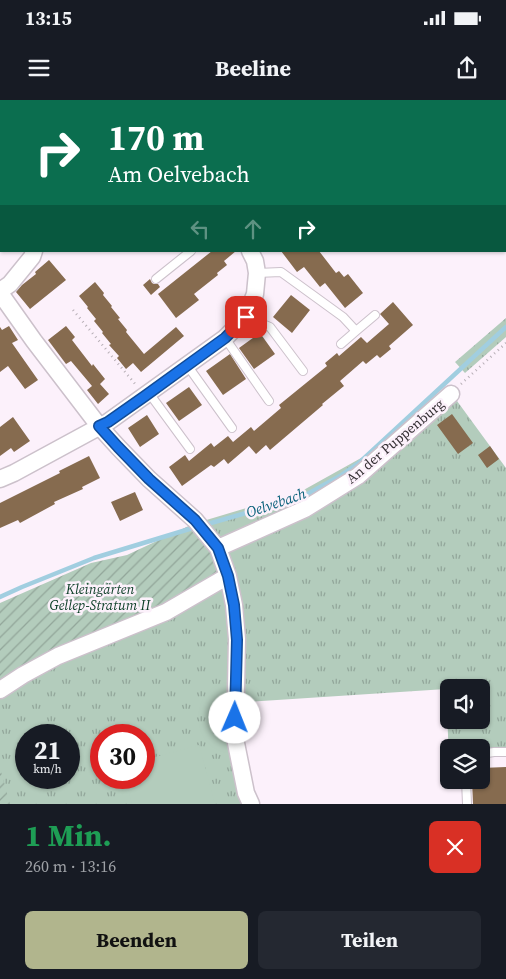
<!DOCTYPE html>
<html lang="de">
<head>
<meta charset="utf-8">
<style>
  :root { --surface:#171b24; --page:#242831; --text:#f1f3f6; --muted:#9ea1a6; --accent:#b1b58d }
  body { margin:0; font-family:"Source Serif 4",serif; background:var(--page); color:var(--text); height:100vh; display:flex; flex-direction:column; font-size:19px; white-space:nowrap }
  * { box-sizing:border-box; margin:0 }
  p { font-size:16px; color:var(--muted) }
  .icon { flex:none; width:28px; height:28px; fill:none; stroke:currentColor; stroke-width:2; stroke-linecap:round; stroke-linejoin:round }
  .map { position:relative; height:704px; overflow:hidden }
  .details { display:flex; flex-direction:column; background:var(--surface); flex:1 }
  .details>* { flex:none }
  .guide { position:absolute; left:0px; top:0px; width:506px; height:152px; box-shadow:0 1px 4px #0004; background:#0b6e4f; color:#fff; overflow:hidden }
  .tools { position:absolute; left:440px; top:579px; display:grid; gap:10px }
  .tools a { display:grid; place-items:center; width:50px; height:50px; border-radius:8px; background:var(--surface); box-shadow:0 1px 4px #0004; font-size:25px }
  .speed { position:absolute; left:15px; top:624px; display:flex; gap:10px; font-size:25px; font-weight:700; text-align:center }
  .speed>* { display:grid; place-content:center; width:65px; height:65px; border-radius:50%; background:var(--surface); box-shadow:0 1px 4px #0004; line-height:1 }
  .speed small { font-size:12px; font-weight:400 }
  .speed .limit { border:8px solid #d22; background:#fff; color:#111 }
  .pin { position:absolute; display:grid; place-items:center; width:42px; height:42px; color:#fff; margin:-21px; border-radius:10px; box-shadow:0 2px 8px #0006 }
  .me { position:absolute; width:55px; margin:-28px; rotate:1deg; stroke-linejoin:round; filter:drop-shadow(0 0 4px #0008) }
  .turn { display:flex; align-items:center; gap:18px; height:105px; padding:0 25px; font-size:22px }
  .turn .icon { width:65px; height:65px; stroke-width:2.5 }
  .turn b { display:block; font-size:35px; line-height:42px }
  .lanes { display:flex; align-items:center; height:48px; padding:0 25px; background:#0003; justify-content:center; gap:25px; direction:ltr }
  .lanes .off { opacity:.35 }
  .round { display:grid; place-items:center; flex:none; width:52px; height:52px; border-radius:8px; background:var(--page) }
  .overview { display:flex; align-items:center; justify-content:space-between; height:85px; padding:0 25px }
  h1 { font-size:30px; font-weight:700; line-height:38px; color:#1e9e55 }
  .button { display:flex; gap:10px; margin-top:auto; padding:10px 25px }
  .button a { flex:1; height:58px; border-radius:8px; background:var(--accent); color:#111; font-size:20px; font-weight:700; line-height:58px; text-align:center }
  .button a+a { background:var(--page); color:var(--text) }
  .status { display:flex; justify-content:space-between; align-items:center; height:35px; padding:0 25px; background:var(--surface); direction:ltr }
  .status svg { height:14px; fill:currentColor }
  header { display:flex; justify-content:space-between; align-items:center; height:65px; padding:0 25px; background:var(--surface); font-size:22px; font-weight:700 }
  .map>svg:first-child { display:block }
</style>
</head>
<body>
<div class="status"><b>13:15</b><svg viewBox="0 0 49 12"><path d="M0 12V9h3v3zM5 12V6h3v6zM10 12V3h3v9zM15 12V0h3v12zM26 1h20v11H26zM47 4h2v5h-2z"/></svg></div>
<header><svg class="icon" aria-label="menu" viewBox="0 0 24 24"><path d="M4 6h16M4 12h16M4 18h16"/></svg>Beeline<svg class="icon" aria-label="share" viewBox="0 0 24 24"><path d="M12 15V3M7 8l5-5 5 5M5 13v7h14v-7"/></svg></header>
<div class="map">
<svg width="506" height="704" viewBox="0 0 506 704">
  <defs>
    <pattern id="grass-tufts" width="24" height="20" patternUnits="userSpaceOnUse" patternTransform="scale(1.25)"><rect width="24" height="20" fill="#b3ccbc"/><path d="M3 7l-1-3M5 7V3M7 7l1-3M15 17l-1-3M17 17v-4M19 17l1-3" fill="none" stroke="#92a69a"/></pattern>
    <pattern id="garden-furrows" width="10" height="10" patternUnits="userSpaceOnUse" patternTransform="scale(1.25)"><rect width="10" height="10" fill="#b3ccbc"/><path d="M-1 1l2-2M0 10L10 0M9 11l2-2" fill="none" stroke="#92a69a"/></pattern>
  </defs>
  <rect width="100%" height="100%" fill="#fcf1fb"/>
  <path fill="url(#grass-tufts)" fill-rule="evenodd" d="M506 218V237L465 273 455 262Z
    M449 290 506 368V655L481 656V648H449V658L446 589 232 603 229 653 241 698 244 704H9L0 672V585L193 424 300 392 379 348ZM449 588H481V620H449ZM26 635H69V678H26ZM101 635H144V678H101Z"/>
  <path fill="#b3ccbc" d="M199 645 215 704H132L125 678H144V660Z"/>
  <path fill="url(#garden-furrows)" d="M193 424 208 440 223 474 190 495 0 585V503L91 463 127 455Z
    M0 668 10 704H0Z"/>
  <g fill="none" stroke-linecap="round" stroke-linejoin="round">
    <path stroke="#a1cee0" stroke-width="4.5" d="M204 425 302 397 340 376 360 362 506 227
      M0 497 22 487 94 458 196 427"/>
  </g>
  <path fill="#866b4f" d="M212 151H236L224 161 227 165 217 173 218 175 194 194 199 200 176 218 158 194Z
    M281 151H319L336 173 339 171 344 177 348 174 363 193 345 208 325 183 320 187 304 167 297 172Z
    M49 160 66 180 30 209 16 192 22 185 36 174 35 172Z
    M150 179 152 183 154 184H158L160 187 151 195 143 185Z
    M95 182 104 193 103 195 112 206 111 207 120 218 118 219 127 230 126 232 144 254 176 227 184 236 141 272 133 263 126 269 117 258 119 256 109 245 111 244 102 233 103 232 94 221 96 219 87 208 88 207 79 196Z
    M291 195 310 210 292 233 273 217Z
    M393 202 413 225 389 246 391 249 380 258 377 255 366 264 363 261 340 281 344 286 322 304 323 305 270 350 266 345 256 354 249 346 228 364 224 359 214 367 211 365 182 386 169 367 185 355 189 361 211 343 214 347 228 336 233 342 251 327 254 331 281 308 279 305 327 266 325 263 337 253 339 256 361 237 367 243 389 224 380 214Z
    M9 226 18 240 12 243 38 280 25 289 8 266 0 272V227L2 230Z
    M66 226 75 237 72 240 92 266 93 264 105 279 100 284 109 294 98 304 87 290 92 286 71 261 66 264 48 240Z
    M260 233 275 254 254 269 239 248Z
    M230 254 246 279 223 295 206 271Z
    M189 287 202 305 179 321 166 303Z
    M452 314 473 343 458 354 437 325Z
    M147 315 159 334 140 347 128 328Z
    M13 317 30 341 14 352 11 348 0 356V327Z
    M490 346 499 359 487 368 478 355Z
    M89 356 100 378 82 387 83 389 54 402 55 404 20 423 18 420 0 428V403L60 373 59 371Z
    M135 392 143 410 120 421 111 402Z
    M506 667V704H473L472 680H481V668Z"/>
  <g fill="none" stroke-linecap="round" stroke-linejoin="round">
    <defs>
      <path id="lane" d="M237 0 238 1
        M112 1 113 0
        M257 173 281 172 343 217 356 231 375 215
        M156 179 191 151
        M246 217 270 227 303 271
        M225 238 269 301
        M341 244 356 231
        M187 265 232 328
        M149 293 190 349
        M481 654 494 652H506
        M466 680 467 704"/>
      <path id="street" d="M136 0 137 1
        M0 2 2 0
        M0 52 1 54
        M0 191 10 184 32 157 34 151
        M0 193 34 241 99 326 118 347 149 379 195 420 218 448 228 476 234 505 237 539 235 638 246 693 251 704
        M0 379 14 373 108 322 225 238 246 217 255 194 257 173 255 161 250 151
        M218 448 305 409 358 376 451 294
        M0 590 23 575 58 556 166 512 228 476"/>
    </defs>
    <use href="#lane" stroke="#ccc1cb" stroke-width="10"/>
    <use href="#street" stroke="#ccc1cb" stroke-width="19"/>
    <path stroke="#b7afb6" stroke-width="2.5" stroke-dasharray="1 4" stroke-linecap="butt" d="M73 210 136 285
      M461 284 506 243"/>
    <use href="#lane" stroke="#fff" stroke-width="8"/>
    <use href="#street" stroke="#fff" stroke-width="16"/>
  </g>
  <g fill="none" stroke-linecap="round" stroke-linejoin="round">
    <defs>
      <path id="route" d="M235 618 237 540 234 505 228 476 218 448 195 420 149 379 118 347 99 326 108 322 145 296 225 238 246 217"/>
    </defs>
    <use href="#route" stroke="#114b97" stroke-width="12"/>
    <use href="#route" stroke="#1a73e8" stroke-width="9"/>
  </g>
  <g text-anchor="middle" stroke-width="5" stroke-linejoin="round" paint-order="stroke">
    <g font-size="14" fill="#373236" stroke="#fcf1fb">
      <text transform="translate(395 341) rotate(-40)" y="5">An der Puppenburg</text>
    </g>
    <g font-size="14" font-style="italic" fill="#0a3d25" stroke="#fcf1fb">
      <text x="100" y="494">Kleingärten<tspan x="100" dy="16">Gellep-Stratum II</tspan></text>
    </g>
    <g font-size="15" font-style="italic" fill="#08607a" stroke="#fcf1fb">
      <text transform="translate(276 403) rotate(-19)" y="5">Oelvebach</text>
    </g>
  </g>
</svg>
<div class="tools">
<a><svg class="icon" aria-label="sound" viewBox="0 0 24 24"><path d="M4 9h4l5-4v14l-5-4H4zM17 9q2 3 0 6"/></svg></a>
<a><svg class="icon" aria-label="layers" viewBox="0 0 24 24"><path d="M12 4l9 5-9 5-9-5zM3 14l9 5 9-5"/></svg></a>
</div>
<div class="speed"><div>21<small>km/h</small></div><div class="limit">30</div></div>
<div class="pin" style="left:246px;top:217px;background:#d93025"><svg class="icon" aria-label="arrive" viewBox="0 0 24 24"><path d="M6 21V4h12l-3 4 3 4H6"/></svg></div>
<svg class="me" style="left:235px;top:618px" viewBox="-20 -20 40 40"><circle r="19" fill="#fff"/><path d="M0-13L10 11 0 6-10 11z" fill="#1a73e8"/></svg>
<div class="guide">
<div class="turn"><svg class="icon" aria-label="right" viewBox="0 0 24 24"><path d="M7 20v-9h11M14 6l5 5-5 5"/></svg><div><b>170 m</b>Am Oelvebach</div></div>
<div class="lanes"><svg class="icon off" aria-label="left" viewBox="0 0 24 24"><path d="M17 20v-9H6M10 6l-5 5 5 5"/></svg><svg class="icon off" aria-label="ahead" viewBox="0 0 24 24"><path d="M12 20V5M6 11l6-6 6 6"/></svg><svg class="icon" aria-label="right" viewBox="0 0 24 24"><path d="M7 20v-9h11M14 6l5 5-5 5"/></svg></div>
</div>
</div>
<section class="details">
<div class="overview"><div><h1>1 Min.</h1><p>260 m · 13:16</p></div><a class="round" style="background:#d93025;color:#fff"><svg class="icon" aria-label="close" viewBox="0 0 24 24"><path d="M6 6l12 12M18 6L6 18"/></svg></a></div>
<div class="button"><a>Beenden</a><a>Teilen</a></div>
</section>
</body>
</html>
